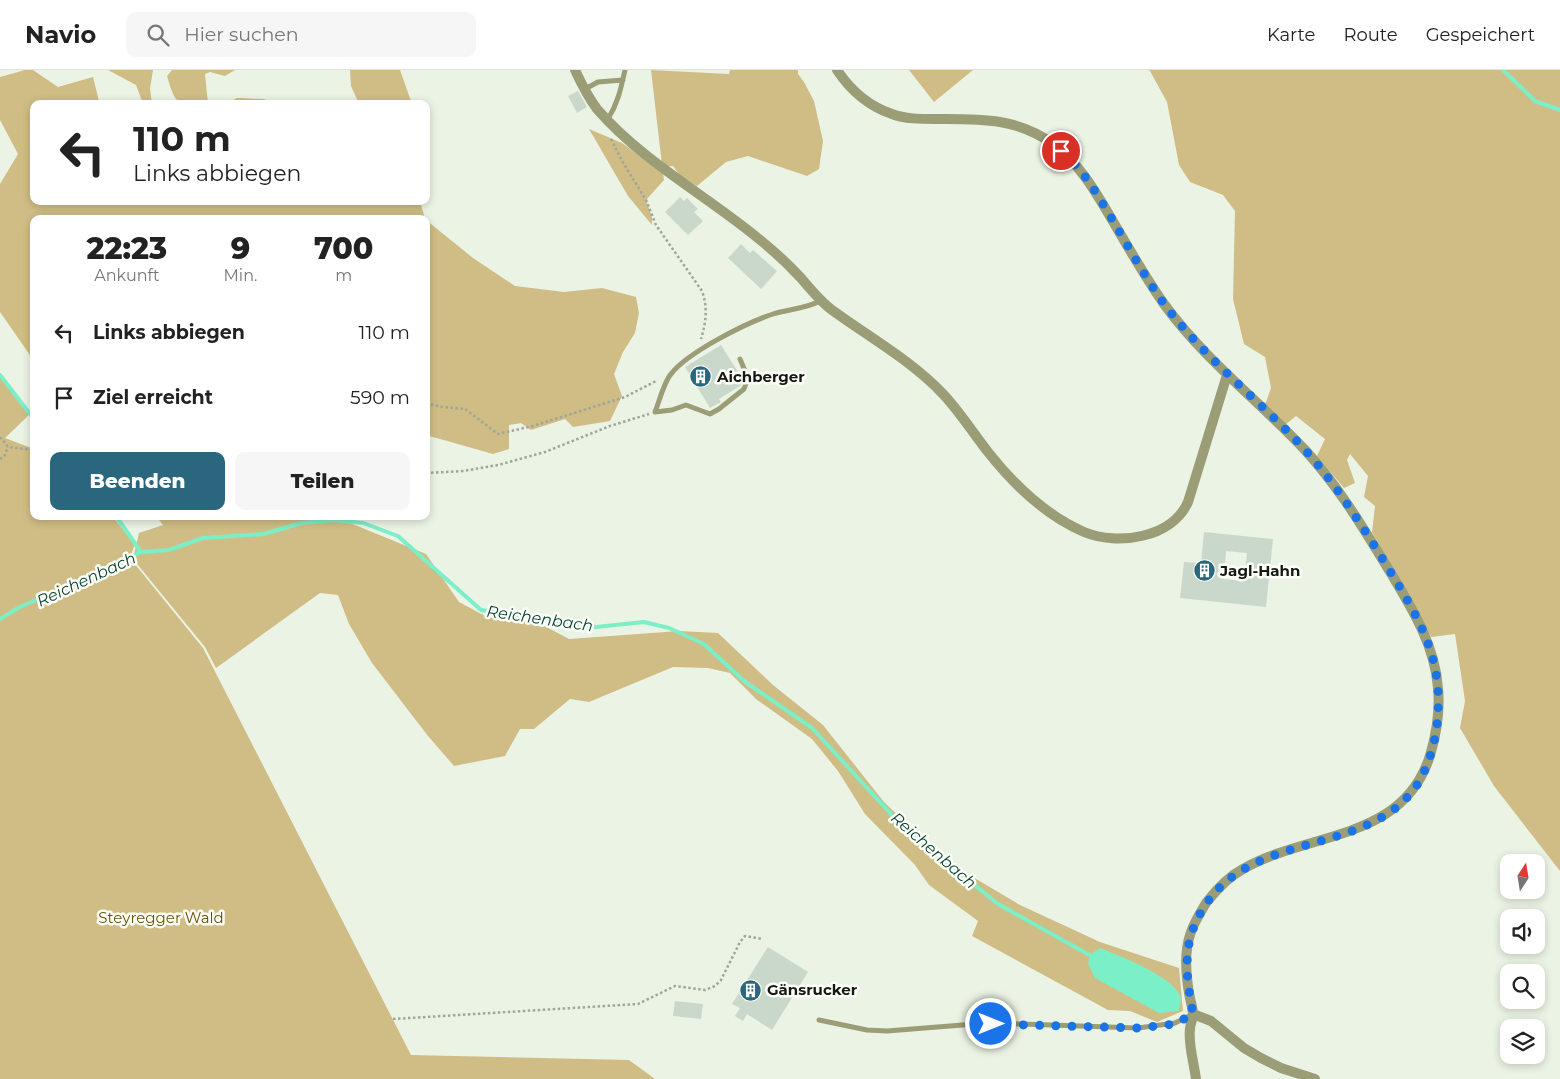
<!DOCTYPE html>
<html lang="de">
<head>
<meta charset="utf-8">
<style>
  :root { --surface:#fff; --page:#f6f6f6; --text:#222; --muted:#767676; --line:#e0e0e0; --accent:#2a677e }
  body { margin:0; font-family:Montserrat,sans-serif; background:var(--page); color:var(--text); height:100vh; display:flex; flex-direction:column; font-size:19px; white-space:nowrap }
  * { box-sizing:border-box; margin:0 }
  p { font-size:16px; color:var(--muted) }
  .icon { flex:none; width:28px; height:28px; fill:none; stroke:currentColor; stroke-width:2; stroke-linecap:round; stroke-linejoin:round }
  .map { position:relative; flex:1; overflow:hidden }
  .sheet { position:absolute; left:30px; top:145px; width:400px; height:305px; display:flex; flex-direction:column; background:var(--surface); border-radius:10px; box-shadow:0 2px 8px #0003 }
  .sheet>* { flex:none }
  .hud { position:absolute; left:30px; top:30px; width:400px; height:105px; border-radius:10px; box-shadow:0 2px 8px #0003; background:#fff; color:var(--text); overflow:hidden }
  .needle { width:32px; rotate:12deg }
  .controls { position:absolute; left:1500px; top:784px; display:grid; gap:10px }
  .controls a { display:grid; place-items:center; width:45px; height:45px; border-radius:10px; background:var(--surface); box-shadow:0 2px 8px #0003; font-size:25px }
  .pin { position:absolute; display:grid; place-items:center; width:42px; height:42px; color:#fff; margin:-21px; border:2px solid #fff; border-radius:50%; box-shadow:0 1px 5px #0007 }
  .me { position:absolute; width:55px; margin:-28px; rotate:90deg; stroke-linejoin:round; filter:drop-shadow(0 0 4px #0008) }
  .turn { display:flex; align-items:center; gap:18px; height:105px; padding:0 20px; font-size:22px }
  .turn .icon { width:65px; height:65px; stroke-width:2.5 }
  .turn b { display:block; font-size:35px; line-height:42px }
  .eta { display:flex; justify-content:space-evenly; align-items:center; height:85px; text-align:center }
  .eta b { font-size:30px; font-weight:800; line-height:35px }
  .action { display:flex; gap:10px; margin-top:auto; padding:10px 20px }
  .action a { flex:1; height:58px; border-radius:10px; background:var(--accent); color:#fff; font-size:20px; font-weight:800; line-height:58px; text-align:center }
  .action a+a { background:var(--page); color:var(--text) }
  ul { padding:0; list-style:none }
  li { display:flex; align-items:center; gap:15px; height:65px; padding:0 20px }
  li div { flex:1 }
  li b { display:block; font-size:19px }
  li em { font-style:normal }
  header { display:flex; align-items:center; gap:30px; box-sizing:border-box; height:70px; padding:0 25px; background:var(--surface); border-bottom:1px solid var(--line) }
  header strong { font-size:24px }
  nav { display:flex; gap:28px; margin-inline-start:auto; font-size:18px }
  .search { width:350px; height:45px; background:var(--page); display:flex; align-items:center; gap:12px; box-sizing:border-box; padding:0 18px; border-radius:10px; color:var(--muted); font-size:19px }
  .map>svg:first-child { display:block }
</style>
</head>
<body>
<header>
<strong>Navio</strong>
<div class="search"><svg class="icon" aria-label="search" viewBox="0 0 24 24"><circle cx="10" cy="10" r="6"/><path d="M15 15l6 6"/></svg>Hier suchen</div>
<nav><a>Karte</a><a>Route</a><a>Gespeichert</a></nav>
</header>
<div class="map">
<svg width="1560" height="1009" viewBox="0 0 1560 1009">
  <rect width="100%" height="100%" fill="#ebf3e4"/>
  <path fill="#d0bd85" d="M25 0H33L58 17 93 7 99 31 97 34H34V131H420L425 149H34V291L0 242V114L18 84 0 50V7Z
    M108 0H153L150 19 152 34 142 31 136 15Z
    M172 0H235L225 6 210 2 205 4 208 34C177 34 176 37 167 6Z
    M350 0H400L412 34H359L351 16Z
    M651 0 729 4 730 0H798V4L804 12 814 31 823 71 819 99 807 106 748 86 726 92 697 116 681 107 673 96 662 97 664 110 646 130 652 147V155L628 126 589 59 622 73 658 99 662 95Z
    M909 0H973L934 32Z
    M1148 0H1560V801L1494 716 1460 658 1465 631 1455 564 1431 567 1372 462 1375 436 1364 427 1368 406 1350 384 1347 390 1355 413 1344 418 1317 386 1325 369 1296 346 1285 355 1265 335 1271 318 1265 287 1244 274 1233 229 1235 141 1223 125 1190 112 1179 95 1167 32 1150 1Z
    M237 28 264 29 271 34H226Z
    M426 150 473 188 515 216 564 222 602 218 636 227 639 243 635 263 623 282 614 304 622 326 610 351 573 357 565 349 531 360 521 353 509 355V379L493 384 426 365Z
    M0 306 30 344 5 368 34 379V446H112L135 474 130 488 203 578 411 985 629 990 655 1009H0Z
    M156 446H333L426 484 459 532 487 547 537 552 569 569 679 561 718 563 773 615 823 655 884 732 944 790 1020 835 1100 872 1179 898 1183 941 1157 952 1130 941 1108 940 972 866 978 851 929 815 915 795 865 744 838 701 812 669 756 629 730 603 708 598 673 597 589 632 570 629 534 659H520L505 686 454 696 428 666 372 593 349 554 338 525 320 523 216 598 205 577 133 489 139 463 163 455Z"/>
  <path fill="#7befc7" d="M1100 878C1118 885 1178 908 1181 929 1181 932 1179 938 1179 941L1159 943 1095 908 1088 894 1090 885Z"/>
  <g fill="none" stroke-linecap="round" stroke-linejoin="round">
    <path stroke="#7befc7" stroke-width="4" d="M1503 0 1535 31 1560 40
      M0 305 34 349
      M116 446 141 482
      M0 549 18 538 141 482 169 480 203 468 264 464 301 453 334 450 363 453 398 466 481 540 596 557 644 552 669 558 704 574 744 611 812 658 903 757 998 834 1093 887"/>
  </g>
  <path fill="#cad8cc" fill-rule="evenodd" d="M578 21 587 37 577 43 568 26Z
    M680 127 684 131 687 128 698 139 694 142 703 151 688 165 665 142Z
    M741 174 750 183 753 180 777 201 761 219 728 188Z
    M721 275 743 310 740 316 719 329 721 332 710 338 685 297Z
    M1204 462 1273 469 1266 537 1180 528 1184 492 1201 493ZM1226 481 1247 483 1244 511 1224 509Z
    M768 877 808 902 772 960 747 944 743 951 735 946 740 938 732 934Z
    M675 931 703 934 701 949 673 946Z"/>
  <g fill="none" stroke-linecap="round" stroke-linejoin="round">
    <path stroke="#9fa599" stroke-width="2.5" stroke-dasharray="2.5 2.5" stroke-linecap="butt" d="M611 69 622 91 646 130 656 155 702 221C708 238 706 252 701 269
      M426 333 442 337 465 339 498 364 533 356 625 327 656 311
      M0 367 8 377 34 380
      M0 389 4 387 8 377
      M426 403 463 401 498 395 545 382 610 356 649 344
      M393 949 638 934 675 916 705 920 715 916 721 910 740 872 745 866 763 869"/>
    <path stroke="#9b9d76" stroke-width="5" d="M585 19 598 12 623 10
      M608 49C618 33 621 18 625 0
      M740 289 748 308 744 319 719 339 710 344 686 335 672 340 655 342C659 332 664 312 671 304 688 282 746 253 773 244 789 239 805 239 820 231
      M819 950 867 960 887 961 975 954H1022L1138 958 1175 953 1193 944"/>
    <path stroke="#9b9d76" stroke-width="10" d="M575 0C581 13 588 27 597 39 643 92 706 125 759 169 774 181 788 194 801 208 811 220 820 231 832 240 869 267 912 291 943 324 960 342 973 363 988 382 1014 415 1045 445 1084 462 1118 476 1172 468 1188 432L1227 305
      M837 0C851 21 868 36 892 44 905 49 921 49 935 49 978 49 1016 47 1053 74 1079 93 1095 121 1111 148 1128 177 1145 207 1164 234 1204 289 1259 331 1305 380 1340 418 1365 461 1392 505 1413 540 1435 576 1438 618 1440 640 1437 661 1431 682 1406 772 1309 761 1243 799 1228 807 1216 820 1206 833 1200 843 1193 854 1190 865 1184 883 1186 905 1189 923 1190 930 1193 938 1193 945 1193 949 1190 954 1190 959 1188 974 1194 993 1196 1009
      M1193 944 1211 951 1244 978 1261 988 1281 998 1315 1009"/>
  </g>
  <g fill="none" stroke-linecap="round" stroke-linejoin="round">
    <path stroke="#1a73e8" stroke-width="9" stroke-dasharray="0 16.2" d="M991 954 1138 958 1175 954 1193 944C1185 900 1181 868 1209 830 1259 761 1370 785 1417 715 1427 699 1433 680 1436 662 1447 589 1418 547 1382 488 1359 451 1336 415 1307 382 1261 331 1207 291 1165 235 1144 206 1127 174 1109 144 1095 121 1082 98 1061 81"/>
  </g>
  <defs>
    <symbol id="building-disc" viewBox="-11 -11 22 22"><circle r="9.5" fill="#2a677e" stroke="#fbfff8"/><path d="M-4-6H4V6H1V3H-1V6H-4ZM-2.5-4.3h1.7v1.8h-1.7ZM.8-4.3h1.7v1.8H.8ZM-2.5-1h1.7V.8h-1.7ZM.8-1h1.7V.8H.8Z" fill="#fff"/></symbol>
  </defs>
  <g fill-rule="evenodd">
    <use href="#building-disc" x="688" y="294" width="25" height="25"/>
    <use href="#building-disc" x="1192" y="488" width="25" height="25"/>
    <use href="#building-disc" x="738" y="908" width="25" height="25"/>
  </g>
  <g text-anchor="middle" stroke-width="5" stroke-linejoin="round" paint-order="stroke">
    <g font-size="15" font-weight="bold" fill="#161913" stroke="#fbfff8" text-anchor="start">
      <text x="717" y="312">Aichberger</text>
      <text x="1220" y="506">Jagl-Hahn</text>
      <text x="767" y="925">Gänsrucker</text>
    </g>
    <g font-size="15" fill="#685304" stroke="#fbfff8">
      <text x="161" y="853">Steyregger Wald</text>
    </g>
    <g font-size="16" font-style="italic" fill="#063c2d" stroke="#fbfff8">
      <text transform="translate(86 509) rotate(-25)" y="6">Reichenbach</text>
      <text transform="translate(540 548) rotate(8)" y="6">Reichenbach</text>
      <text transform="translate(934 780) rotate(41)" y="6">Reichenbach</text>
    </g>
  </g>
</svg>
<div class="controls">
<a><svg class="needle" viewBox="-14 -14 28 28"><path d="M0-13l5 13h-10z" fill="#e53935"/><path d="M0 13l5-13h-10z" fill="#767676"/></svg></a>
<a><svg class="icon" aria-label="sound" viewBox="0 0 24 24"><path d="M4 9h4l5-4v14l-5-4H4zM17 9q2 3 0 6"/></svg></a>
<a><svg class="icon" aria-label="search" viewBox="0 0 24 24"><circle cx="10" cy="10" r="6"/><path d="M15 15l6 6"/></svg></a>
<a><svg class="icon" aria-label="layers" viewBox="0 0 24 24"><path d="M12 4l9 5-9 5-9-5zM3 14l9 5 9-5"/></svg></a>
</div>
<div class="pin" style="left:1061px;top:81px;background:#d93025"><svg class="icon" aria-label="arrive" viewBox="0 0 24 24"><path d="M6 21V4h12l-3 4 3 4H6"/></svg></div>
<svg class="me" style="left:991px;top:954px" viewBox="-20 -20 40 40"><circle r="17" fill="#1a73e8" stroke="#fff" stroke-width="3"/><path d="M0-11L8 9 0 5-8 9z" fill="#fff"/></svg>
<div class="hud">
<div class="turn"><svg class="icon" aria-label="left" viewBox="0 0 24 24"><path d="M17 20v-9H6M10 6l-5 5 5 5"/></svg><div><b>110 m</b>Links abbiegen</div></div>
</div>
<section class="sheet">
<div class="eta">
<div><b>22:23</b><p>Ankunft</p></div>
<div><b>9</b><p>Min.</p></div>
<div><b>700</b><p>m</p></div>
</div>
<ul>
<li><svg class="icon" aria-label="left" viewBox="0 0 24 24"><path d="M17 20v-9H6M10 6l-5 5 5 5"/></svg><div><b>Links abbiegen</b></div><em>110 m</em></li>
<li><svg class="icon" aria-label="arrive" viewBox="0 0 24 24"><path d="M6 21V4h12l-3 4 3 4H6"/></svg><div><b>Ziel erreicht</b></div><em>590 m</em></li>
</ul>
<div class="action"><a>Beenden</a><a>Teilen</a></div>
</section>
</div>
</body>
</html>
